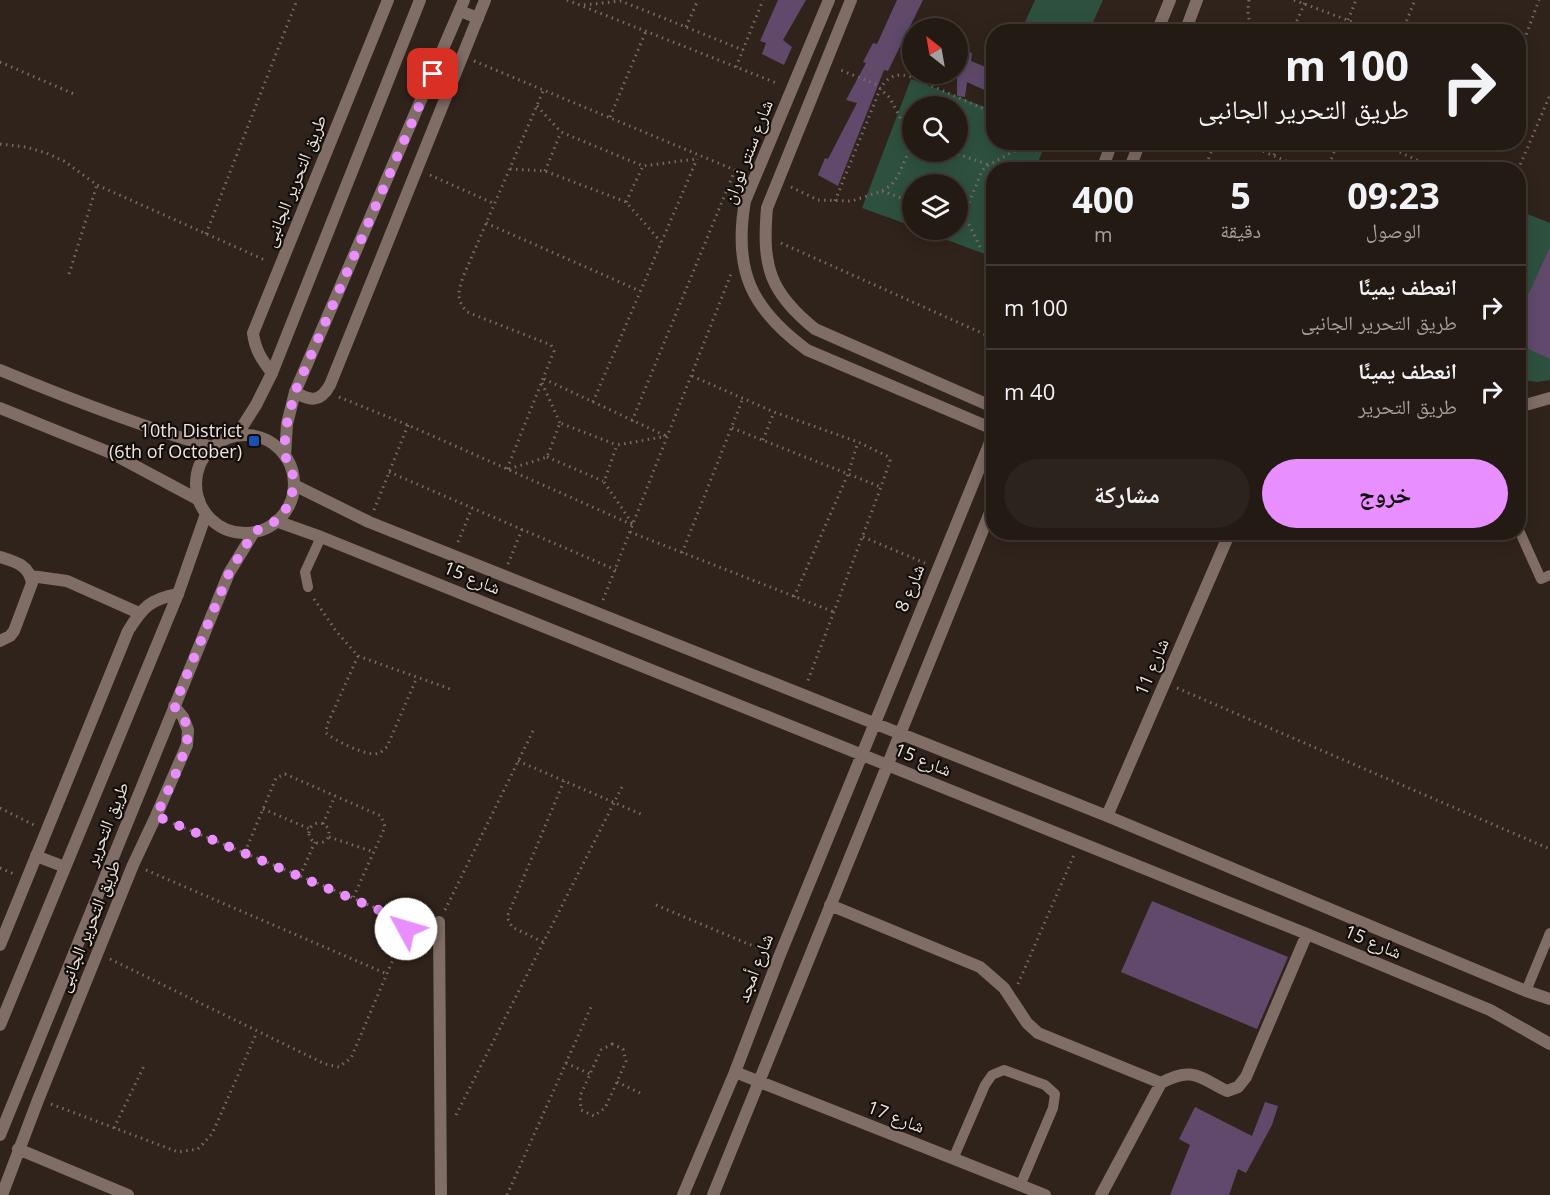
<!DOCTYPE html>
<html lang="ar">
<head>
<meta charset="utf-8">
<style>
  :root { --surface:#241a14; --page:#2c231d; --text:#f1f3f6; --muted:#a3a1a0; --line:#413834; --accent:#e98efe }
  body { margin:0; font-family:"Open Sans","Noto Naskh Arabic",sans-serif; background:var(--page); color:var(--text); direction:rtl; height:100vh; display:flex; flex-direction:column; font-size:22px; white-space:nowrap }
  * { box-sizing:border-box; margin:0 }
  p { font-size:20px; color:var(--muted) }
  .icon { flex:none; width:33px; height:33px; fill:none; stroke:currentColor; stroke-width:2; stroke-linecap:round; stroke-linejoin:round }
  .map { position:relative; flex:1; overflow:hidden; direction:ltr }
  .sheet { position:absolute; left:986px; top:162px; width:540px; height:378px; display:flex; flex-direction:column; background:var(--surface); border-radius:24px; box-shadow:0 3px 15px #0003,0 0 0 2px var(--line); direction:rtl }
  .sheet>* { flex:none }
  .hud { position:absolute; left:986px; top:24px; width:540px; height:126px; border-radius:24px; box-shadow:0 3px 15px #0003,0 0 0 2px var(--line); direction:rtl; background:#241a14; color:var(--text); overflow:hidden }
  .needle { width:39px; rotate:329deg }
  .tools { position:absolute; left:902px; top:18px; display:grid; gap:12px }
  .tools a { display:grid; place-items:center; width:66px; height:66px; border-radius:50%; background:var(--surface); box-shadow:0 3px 15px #0003,0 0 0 2px var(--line); font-size:30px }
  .pin { position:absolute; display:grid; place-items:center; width:51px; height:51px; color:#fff; margin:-26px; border-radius:12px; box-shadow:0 3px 9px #0006 }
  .me { position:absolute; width:66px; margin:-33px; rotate:309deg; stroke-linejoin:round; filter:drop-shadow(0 0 4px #0008) }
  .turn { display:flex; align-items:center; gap:21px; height:126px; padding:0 18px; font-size:27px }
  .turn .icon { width:78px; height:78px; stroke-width:2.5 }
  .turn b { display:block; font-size:42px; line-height:51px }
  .eta { display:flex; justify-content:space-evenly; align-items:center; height:102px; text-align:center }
  .eta b { font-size:36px; font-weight:700; line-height:42px }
  .button { display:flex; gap:12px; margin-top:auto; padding:12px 18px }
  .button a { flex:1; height:69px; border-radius:36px; background:var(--accent); color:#111; font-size:24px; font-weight:700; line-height:69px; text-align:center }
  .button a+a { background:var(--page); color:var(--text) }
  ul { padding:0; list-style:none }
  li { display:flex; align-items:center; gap:18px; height:84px; padding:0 18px; border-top:2px solid var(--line) }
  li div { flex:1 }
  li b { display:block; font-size:22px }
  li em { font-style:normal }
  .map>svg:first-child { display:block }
</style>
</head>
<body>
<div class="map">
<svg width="1550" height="1195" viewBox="0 0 1550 1195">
  <rect width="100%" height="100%" fill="#30231b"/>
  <path fill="#2e513f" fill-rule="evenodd" d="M1035 0H1103L1089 31H1021Z
    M911 79 993 110V142L1046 143 1035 169 993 170V257L920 230H957V184H912V226L862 208ZM957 106V152H912V106Z
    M1525 213 1550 223V380L1537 382 1518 379V229Z"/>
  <path fill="#60496b" d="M778 0H806L783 40 792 47 784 65 762 54 766 43 760 41Z
    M897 0H923L888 71 884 70 838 186 818 175 825 158 828 159 857 103 846 100 866 63 863 62 873 43 877 44Z
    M957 47 972 53 971 61 993 70V94L967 82 965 97 957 96Z
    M1550 247V359L1518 344V317Z
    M1152 901 1288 957 1257 1029 1121 972Z
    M1265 1102 1278 1106 1272 1125 1246 1173 1238 1169 1229 1195H1170L1190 1145 1179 1139 1195 1107 1252 1136Z"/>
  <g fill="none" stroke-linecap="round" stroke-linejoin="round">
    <path stroke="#776c65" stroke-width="3" stroke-dasharray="1.5 4.5" stroke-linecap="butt" d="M567 0 779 84
      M1249 0C1247 13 1247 22 1258 32
      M1294 0 1379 32
      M584 5 621 1 743 50
      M1348 20 1356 0
      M686 27 698 0
      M1292 32 1306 0
      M1402 32 1415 0
      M1518 57 1539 0
      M474 61 742 173
      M0 62 74 94
      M736 67 763 0
      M537 106 561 132 643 166 696 159
      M610 117 646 31
      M1208 142 1214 145
      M1241 142 1307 170
      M1378 142 1438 170
      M0 144 26 147 46 153 64 161 97 185 267 261
      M952 152 989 165
      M1274 155 1279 142
      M510 169 545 171 626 202 661 242
      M1204 170 1215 142
      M1327 170 1338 142
      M1518 170 1550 95
      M545 171 561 132
      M430 175 495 204
      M791 187 818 200 852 201 882 191 891 185 898 176 909 151V135L890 98 875 84 838 69
      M882 191 912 202
      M835 201 881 87C890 75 897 73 912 77L993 113
      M626 202 643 166
      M957 219 967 223
      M486 223 640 291
      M206 234 297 0
      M781 243 993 338
      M980 247 966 218V210L982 171 985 167 1018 149
      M69 274 97 185
      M692 376 774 412 858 442 889 457 890 461 881 487 807 683
      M544 379 666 436
      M542 383 560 423
      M339 397 408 425 633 525
      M593 402 697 159
      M632 421 735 170
      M732 428 881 487
      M763 440 774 412
      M547 457 603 481
      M507 469 554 351 551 345 467 312C456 299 458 293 463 277L544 89
      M509 469 547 457 560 423 617 445
      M389 472 616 570
      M374 510 408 425
      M632 523 604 482 617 445 668 436
      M630 532 834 612
      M863 537 925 563
      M458 542 472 508
      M682 553 743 398
      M508 564 522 529
      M794 597 848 474 858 442
      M314 599 336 631 358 656 453 690
      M603 600 731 274
      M358 656 327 725 326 733C334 740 369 758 379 753 382 752 384 749 387 747L417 677
      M1177 688 1550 849
      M518 761 643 815
      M0 808 34 825
      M263 809 310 829
      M309 833a10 10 0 1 1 20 0a10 10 0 1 1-20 0Z
      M323 824 335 796
      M329 837 374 852
      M245 852 276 778 285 774 381 816 385 827 353 898
      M0 868 14 874
      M146 870 387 974
      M300 876 315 842
      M656 905 765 951
      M445 910 533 731
      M543 942 512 927 507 917 564 781
      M110 959 325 1064 339 1067 351 1058 406 929 405 923 398 918 353 898 170 822
      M1018 984 1074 855
      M612 1044 623 1049 626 1061 617 1082 605 1108 594 1116 581 1110 580 1096 601 1050Z
      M566 1063 590 1074
      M617 1082 640 1093
      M51 1104 178 1152 198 1149 212 1134 257 1032
      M456 1115 623 785
      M114 1128 144 1066
      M507 1195 591 1007"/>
    <path stroke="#806d65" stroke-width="10" d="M1518 528 1541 579 1550 575
      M308 587 305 572 321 537
      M1526 991 1550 933
      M953 1159 985 1085 992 1075 1004 1070 1045 1085 1055 1094 1053 1108 1020 1186"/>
    <path stroke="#806d65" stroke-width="12" d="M829 0 745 201C733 270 751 309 807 350L993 429
      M851 0 767 208C762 266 769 292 815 329L993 407
      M1157 32 1170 0
      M1185 32 1197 0
      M1102 170 1112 142
      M1129 170 1140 142
      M0 370C70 399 139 426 212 447
      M272 373C262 360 255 350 253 333L388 0
      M295 392C310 401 320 403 330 385L485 0
      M1518 405 1529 404 1550 398
      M0 408 111 453 199 500
      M294 485 369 522 1107 816 1526 991 1550 999
      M276 521 321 537 1307 934 1490 1010 1550 1044
      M0 557C16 562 29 565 32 583L14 631 10 636 0 641
      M31 576 67 581 139 613
      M1107 816 1230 532
      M830 905 980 967 1004 988 1027 1023 1038 1033 1161 1083
      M439 922 441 1195
      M0 945 128 631C142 608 150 599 178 594
      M735 1072 1045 1195
      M18 1149 128 1195
      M2 1195 38 1100 133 865 156 816 187 745 188 730 183 717 174 706
      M683 1195 735 1072 779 957 993 435
      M713 1195 993 505
      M1101 1195 1161 1083C1192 1066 1199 1077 1227 1091L1238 1087 1246 1077 1307 934"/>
    <path stroke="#806d65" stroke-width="12" d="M460 11 478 18
      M237 435 256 405 272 373 420 0
      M196 484a49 49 0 1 1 98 0a49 49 0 1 1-98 0Z
      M285 456 287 424 295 392 464 0
      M36 856 65 867
      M0 1025 178 594 206 514
      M0 1135 229 573 254 532"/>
  </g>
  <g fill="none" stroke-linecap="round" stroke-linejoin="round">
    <path stroke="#e98efe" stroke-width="10" stroke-dasharray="0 18" d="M406 929 405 923 398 918 156 816C165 797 189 750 188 731 187 721 180 714 174 706L229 573 254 532 276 521 289 505 294 485 292 470 285 456V440L287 423 295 392 433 74"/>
  </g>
  <rect fill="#1a4fb4" stroke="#140e0a" stroke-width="2" x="248" y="435" width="12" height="12" rx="3"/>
  <g text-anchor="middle" stroke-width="4.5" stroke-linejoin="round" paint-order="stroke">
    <g font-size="18" fill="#eee5e0" stroke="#140e0a">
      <text transform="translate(748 152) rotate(-69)" y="6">شارع سنتر نوران</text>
      <text transform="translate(295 181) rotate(-68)" y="6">طريق التحرير الجانبى</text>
      <text transform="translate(472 578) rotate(22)" y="6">شارع 15</text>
      <text transform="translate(910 588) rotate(-68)" y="6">شارع 8</text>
      <text transform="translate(1152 667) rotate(-67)" y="6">شارع 11</text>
      <text transform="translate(923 760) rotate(22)" y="6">شارع 15</text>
      <text transform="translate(107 824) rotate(-68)" y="6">طريق التحرير</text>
      <text transform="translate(89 926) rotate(-68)" y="6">طريق التحرير الجانبى</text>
      <text transform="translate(1373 942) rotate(23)" y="6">شارع 15</text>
      <text transform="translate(755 968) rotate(-69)" y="6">شارع أمجد</text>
      <text transform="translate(896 1117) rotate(21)" y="6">شارع 17</text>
    </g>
    <g font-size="18" fill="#eee5e0" stroke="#140e0a" text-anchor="end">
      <text x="242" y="437">10th District<tspan x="242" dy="21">(6th of October)</tspan></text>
    </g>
  </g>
</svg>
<div class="tools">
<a><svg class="needle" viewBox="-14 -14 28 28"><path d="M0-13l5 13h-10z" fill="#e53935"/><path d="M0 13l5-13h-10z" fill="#a3a1a0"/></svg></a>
<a><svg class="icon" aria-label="search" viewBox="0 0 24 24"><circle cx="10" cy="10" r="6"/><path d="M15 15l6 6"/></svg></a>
<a><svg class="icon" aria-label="layers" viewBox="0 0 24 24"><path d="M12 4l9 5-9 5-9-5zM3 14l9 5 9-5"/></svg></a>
</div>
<div class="pin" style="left:433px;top:74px;background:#d93025"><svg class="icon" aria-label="arrive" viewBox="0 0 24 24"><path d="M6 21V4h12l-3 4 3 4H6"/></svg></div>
<svg class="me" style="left:406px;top:929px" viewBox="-20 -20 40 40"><circle r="19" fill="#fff"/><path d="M0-13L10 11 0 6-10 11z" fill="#e98efe"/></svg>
<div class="hud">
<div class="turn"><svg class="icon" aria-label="right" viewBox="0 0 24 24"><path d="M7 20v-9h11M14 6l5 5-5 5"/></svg><div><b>100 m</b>طريق التحرير الجانبى</div></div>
</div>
<section class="sheet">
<div class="eta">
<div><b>09:23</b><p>الوصول</p></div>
<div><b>5</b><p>دقيقة</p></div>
<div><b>400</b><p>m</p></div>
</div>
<ul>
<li><svg class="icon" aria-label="right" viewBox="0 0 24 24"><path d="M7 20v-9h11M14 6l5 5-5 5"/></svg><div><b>انعطف يمينًا</b><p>طريق التحرير الجانبى</p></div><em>100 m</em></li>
<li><svg class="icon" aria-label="right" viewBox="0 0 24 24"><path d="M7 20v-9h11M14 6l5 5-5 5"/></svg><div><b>انعطف يمينًا</b><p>طريق التحرير</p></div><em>40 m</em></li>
</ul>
<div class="button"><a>خروج</a><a>مشاركة</a></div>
</section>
</div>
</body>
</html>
